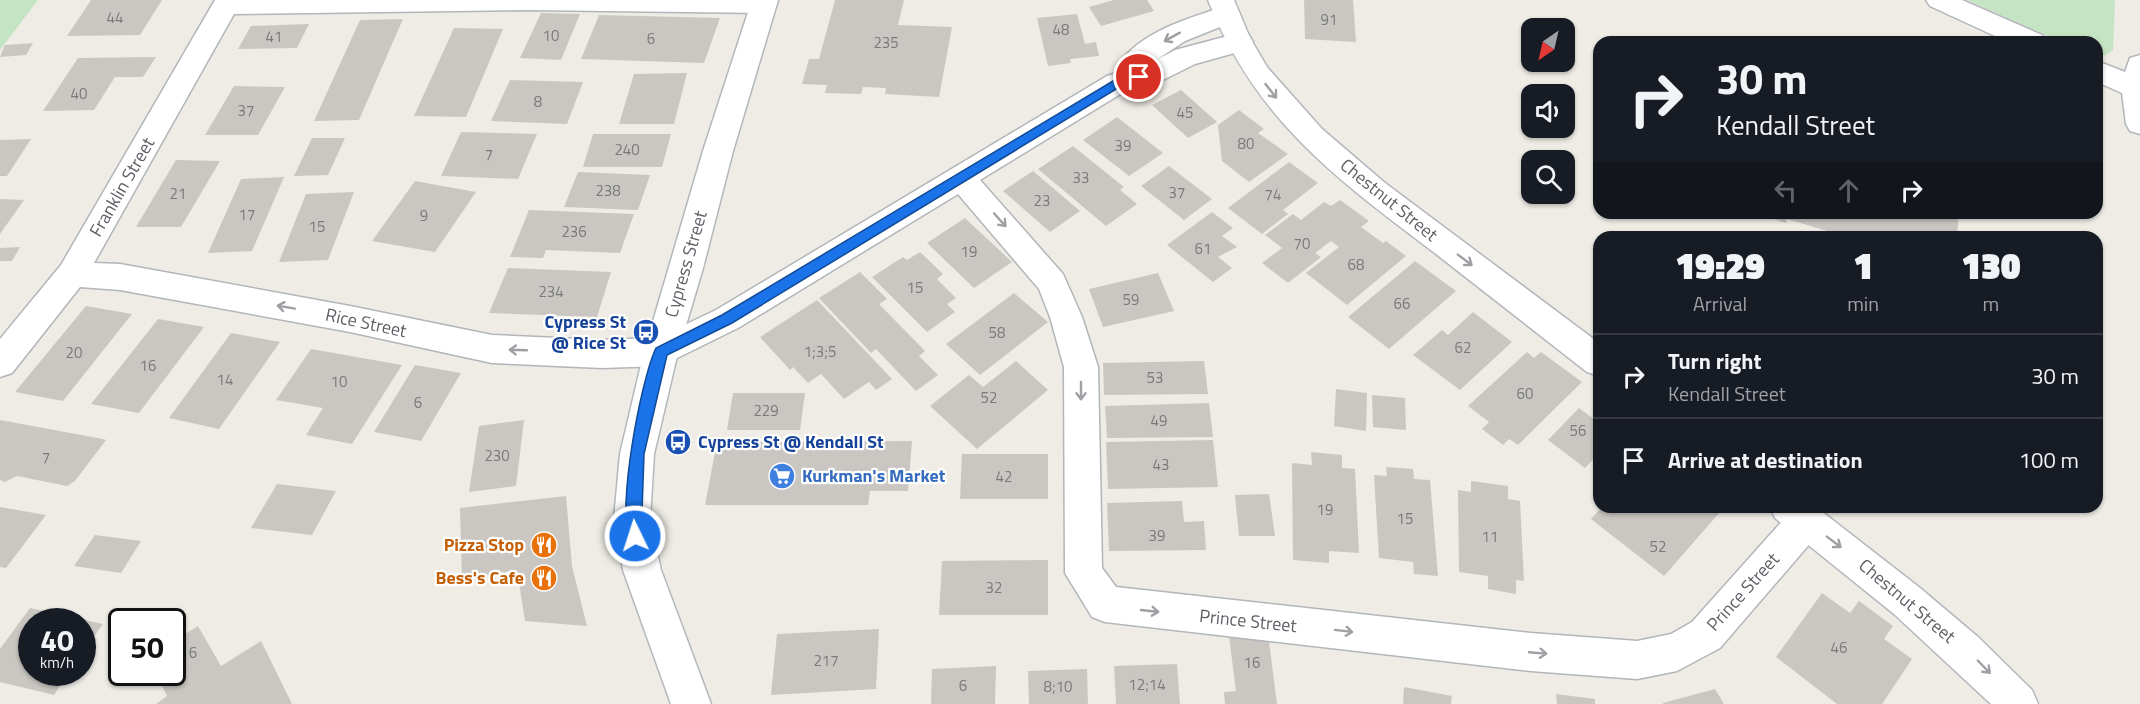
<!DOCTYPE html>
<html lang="en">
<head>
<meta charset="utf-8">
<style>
  :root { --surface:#171b24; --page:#242831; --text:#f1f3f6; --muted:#9ea1a6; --line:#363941 }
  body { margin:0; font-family:"Titillium Web",sans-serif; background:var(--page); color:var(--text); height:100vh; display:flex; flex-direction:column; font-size:22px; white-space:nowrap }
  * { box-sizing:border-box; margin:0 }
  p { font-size:20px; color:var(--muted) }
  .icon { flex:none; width:33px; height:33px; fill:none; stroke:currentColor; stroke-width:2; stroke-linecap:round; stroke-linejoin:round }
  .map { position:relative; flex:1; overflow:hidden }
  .drawer { position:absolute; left:1593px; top:231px; width:510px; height:282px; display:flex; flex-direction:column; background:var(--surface); border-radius:18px; box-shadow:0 2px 4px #0004 }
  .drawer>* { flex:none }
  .guide { position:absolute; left:1593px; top:36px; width:510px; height:183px; border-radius:18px; box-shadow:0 2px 4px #0004; background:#171b24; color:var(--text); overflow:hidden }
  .needle { width:39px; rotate:214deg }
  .fabs { position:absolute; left:1521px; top:18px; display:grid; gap:12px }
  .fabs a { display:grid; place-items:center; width:54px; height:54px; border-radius:12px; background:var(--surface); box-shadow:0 2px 4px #0004; font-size:30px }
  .speed { position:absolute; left:18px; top:608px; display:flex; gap:12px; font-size:30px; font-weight:700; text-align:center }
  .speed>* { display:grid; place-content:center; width:78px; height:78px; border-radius:50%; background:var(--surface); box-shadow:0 2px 4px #0004; line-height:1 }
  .speed small { font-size:15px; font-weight:400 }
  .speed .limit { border:3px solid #111; border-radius:9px; background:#fff; color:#111 }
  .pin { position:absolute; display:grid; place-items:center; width:51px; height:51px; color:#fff; margin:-26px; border:3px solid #fff; border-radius:50%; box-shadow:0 2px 6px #0007 }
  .me { position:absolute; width:66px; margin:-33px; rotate:356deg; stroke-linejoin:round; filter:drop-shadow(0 0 4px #0008) }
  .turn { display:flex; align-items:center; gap:21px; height:126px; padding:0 24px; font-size:27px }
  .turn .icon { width:78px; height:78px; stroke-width:2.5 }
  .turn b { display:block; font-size:42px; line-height:51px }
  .lanes { display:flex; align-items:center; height:57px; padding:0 24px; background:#0003; justify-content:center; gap:30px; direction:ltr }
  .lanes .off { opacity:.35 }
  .eta { display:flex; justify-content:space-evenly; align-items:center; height:102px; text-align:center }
  .eta b { font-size:36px; font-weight:800; line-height:42px }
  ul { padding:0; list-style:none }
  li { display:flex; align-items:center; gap:18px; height:84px; padding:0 24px; border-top:2px solid var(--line) }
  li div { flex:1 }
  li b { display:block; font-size:22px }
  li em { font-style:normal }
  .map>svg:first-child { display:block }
</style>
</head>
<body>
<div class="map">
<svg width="2140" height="704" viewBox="0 0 2140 704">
  <rect width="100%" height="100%" fill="#eeece5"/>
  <path fill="#c4e4c4" d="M0 0H38L0 50Z
    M1967 0H2115L2113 50 2106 55H2097V42H2061Z"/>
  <path fill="#cac7c2" d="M91 0H162L140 35 67 36Z
    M835 0H904L898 25 952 27 939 97 885 94 886 88 863 87 861 94 825 93 827 85 802 84 809 59H819Z
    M1114 0H1147L1154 11 1101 26 1089 7Z
    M1304 0H1353L1356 42 1305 39Z
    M541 13 580 14 561 60 520 58Z
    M1077 14 1085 44 1096 42 1099 56 1070 59 1071 63 1048 66 1037 18Z
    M599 15 720 18 704 63 581 59Z
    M403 19 359 120 314 121 360 20Z
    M309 24 297 48 238 49 251 26Z
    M454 28 503 29 466 117 414 116Z
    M33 43 26 55 0 57 5 45Z
    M156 57 143 77H115L94 110 43 111 78 58Z
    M687 73 674 124H619L634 74Z
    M510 80 583 82 567 124 491 121Z
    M234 86 285 87 258 135H205Z
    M1181 90 1217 122 1188 138 1152 105Z
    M1239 110 1264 129 1258 133 1288 154 1249 182 1222 161 1218 125Z
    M1117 117 1163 153 1129 176 1083 140Z
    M461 132 537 134 518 179 441 176Z
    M593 134H671L662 167H583Z
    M312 138H345L328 175 294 176Z
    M31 139 7 176H0V140Z
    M1073 146 1124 187 1120 190 1137 204 1106 226 1038 169Z
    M176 160 220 161 181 227H136Z
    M1289 162 1318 183 1283 210 1288 214 1262 234 1228 208Z
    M1169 166 1212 199 1184 220 1141 186Z
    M1033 171 1080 211 1050 232 1003 191Z
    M578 172 650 175 638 210 564 207Z
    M284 177 252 251 208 253 241 179Z
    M415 181 476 192 435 252 372 241Z
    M354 192 328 260 279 262 306 194Z
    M0 199 24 200 0 234Z
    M1340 200 1369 221 1361 227 1383 243 1386 241 1406 256 1347 305 1306 273 1339 247 1331 241 1315 253 1321 257 1288 283 1262 263 1282 248 1265 235 1293 214 1301 220 1324 202 1331 206Z
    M529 210 634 214 620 253 546 250 543 258 510 257Z
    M1212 212 1233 228 1222 236 1237 247 1218 257 1232 268 1213 282 1167 245Z
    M1755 213H1959L1957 237H1833L1834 233 1787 219 1786 223Z
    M965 218 1012 262 974 288 927 243Z
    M20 247 12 261H0V248Z
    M920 252 943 274 937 279 956 298 947 304 955 312 927 332 872 277 903 257 907 260Z
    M1415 261 1456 291 1389 349 1348 317Z
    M508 268 611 272 597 317 489 313Z
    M860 272 887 299 879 304 925 351 919 356 938 375 916 391 876 349 871 353 819 298Z
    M1158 273 1174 311 1103 327 1089 289Z
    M1014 293 1048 322 980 375 946 344Z
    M817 300 892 379 876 390 869 382 844 399 821 374 808 383 793 367 790 370 760 337Z
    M86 306 132 314 63 401 15 392Z
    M1473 312 1512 342 1460 390 1413 355 1442 330 1448 335Z
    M158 319 204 327 139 413 91 404Z
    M231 333 280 342 219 429 169 418Z
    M311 349 402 365 352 444 306 435 323 408 276 400Z
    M1527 352 1534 358 1541 352 1582 382 1518 445 1509 439 1503 445 1482 429 1489 422 1468 406Z
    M1016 361 1048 390 977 449 930 406 969 375 983 387Z
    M1204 361 1208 394 1104 395 1103 363Z
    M415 365 461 373 421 441 374 432Z
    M1336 389 1367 393 1366 431 1334 426Z
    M733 393H805L800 430H727Z
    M1372 395 1405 398 1406 430 1373 427Z
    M1209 403 1213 437 1107 438 1105 406Z
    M1579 408 1599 423V453L1585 468 1548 440Z
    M0 420 103 439 106 440 75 481 67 486 17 476 5 482 0 480Z
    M524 420 516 486 469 492 479 426Z
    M1213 440 1218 487 1108 489 1106 442Z
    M912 441 908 491H870L868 505H705L717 442Z
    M1311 452 1342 455V468L1355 469 1359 553 1329 551V563L1293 560 1292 463 1312 465Z
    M962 454H1048V499H960Z
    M1386 467 1413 469 1414 479 1430 480 1438 576 1414 574 1413 562 1379 558 1374 475 1387 476Z
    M1471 481 1508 486V499L1520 501 1524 581 1516 580V594L1488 589V576L1459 572 1458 490 1471 492Z
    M277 484 336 491 312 535 251 528Z
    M1269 494 1275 536H1239L1235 495Z
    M566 496 572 566 587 626 525 621 517 570 462 579 460 508Z
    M1182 501 1184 522 1204 521 1206 550 1109 551 1107 503Z
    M0 507 46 515 6 568 0 567Z
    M1602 507H1715L1721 511 1664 576 1591 519Z
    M95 535 141 541 121 573 74 566Z
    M1048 560V615H939L942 561Z
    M1822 593 1850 613 1859 601 1893 626 1884 639 1912 659 1882 704H1837L1776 657Z
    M30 608 103 624 82 653V621H32V672H69L54 695 0 682V649Z
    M198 626 221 666 261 641 292 704H156L167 696 155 672H172V634L181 628 185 634Z
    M879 629 876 689 771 695 777 634Z
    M1268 634 1277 704H1225L1224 692 1236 691 1229 636Z
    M1177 664 1180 704H1116L1114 666Z
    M996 666 995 704H931L932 669Z
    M1087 669 1088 704H1029L1028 671Z
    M1404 687 1452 696 1451 704H1403Z
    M1715 689 1724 704H1663V703Z
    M1556 694 1595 699V704H1557Z"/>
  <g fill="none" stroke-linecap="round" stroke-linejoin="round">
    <defs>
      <path id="street" d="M215 0H775L777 4 773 10 764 13 529 10 234 14 94 263 120 264 350 306 492 335 602 340 657 338 716 310 1107 76 1120 72 1117 67C1137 34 1183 20 1217 9L1226 6 1235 9 1239 15 1235 21 1185 41 1156 60 1175 50 1239 33 1249 35 1253 42 1249 49 1195 64 1163 80 1127 90 980 180 1063 274 1082 317 1098 367 1102 568 1116 587 1531 633 1637 641 1671 634 1692 622 1793 509 1799 507 1819 509 1824 521 1819 533 1720 648 1677 671 1637 679 1531 671 1105 622 1092 617 1065 573 1064 367 1050 317 1039 289 958 194 738 328 661 366 602 368 492 363 350 332 120 290 80 287 12 373 0 377V339L61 265Z
        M1926 0H1962L2042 35 2046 42H2008L1930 6Z
        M2140 55V134L2130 131 2126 124 2122 93 2097 82V61L2125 72 2130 58Z"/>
      <path id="secondary" d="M752 0H778L733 151 703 268 678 352 654 454 650 519 661 570 711 704H671L623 570 614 519 620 454 644 352 703 151Z
        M1208 0H1234L1250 38 1267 67 1322 129 1385 183 1599 343V376L1587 372C1537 333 1486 293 1436 254 1336 178 1256 121 1208 0Z
        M1770 507H1816L1920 588 1978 637 2032 690 2038 704H1991L1894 614 1775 518Z"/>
    </defs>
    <use href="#street" stroke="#b2b5b9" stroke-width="3"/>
    <use href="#secondary" stroke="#b4b7bc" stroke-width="3"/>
    <use href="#street" fill="#fff" fill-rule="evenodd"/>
    <use href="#secondary" fill="#fff" fill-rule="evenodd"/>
  </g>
  <defs><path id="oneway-shaft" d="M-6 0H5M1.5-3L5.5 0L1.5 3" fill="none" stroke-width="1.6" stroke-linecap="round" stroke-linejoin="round" transform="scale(1.5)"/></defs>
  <g stroke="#9ea0a3">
    <use href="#oneway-shaft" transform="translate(1172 37) rotate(151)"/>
    <use href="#oneway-shaft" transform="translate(1271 91) rotate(52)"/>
    <use href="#oneway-shaft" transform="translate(1000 220) rotate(48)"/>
    <use href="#oneway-shaft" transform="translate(1465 260) rotate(37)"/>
    <use href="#oneway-shaft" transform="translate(286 307) rotate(-170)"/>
    <use href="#oneway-shaft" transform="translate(518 350) rotate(-178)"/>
    <use href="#oneway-shaft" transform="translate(1081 391) rotate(90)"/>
    <use href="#oneway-shaft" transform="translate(1834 542) rotate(37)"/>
    <use href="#oneway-shaft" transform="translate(1150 611) rotate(6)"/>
    <use href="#oneway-shaft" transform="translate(1344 631) rotate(7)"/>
    <use href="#oneway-shaft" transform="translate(1538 653) rotate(5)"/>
    <use href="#oneway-shaft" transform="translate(1984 667) rotate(46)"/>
  </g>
  <path fill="#1a73e8" stroke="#114b97" stroke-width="1.5" d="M1139 73 1143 74V80L1121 86 732 323 667 355 644 454 641 541 635 543 630 541C616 511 641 379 656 348L722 315 1113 81Z"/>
  <defs>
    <symbol id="bus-disc" viewBox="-11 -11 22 22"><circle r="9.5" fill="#1a4fb4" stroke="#fff"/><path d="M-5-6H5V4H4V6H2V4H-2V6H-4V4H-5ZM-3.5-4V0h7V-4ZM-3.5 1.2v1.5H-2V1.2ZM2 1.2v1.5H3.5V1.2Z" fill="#fff"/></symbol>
    <symbol id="supermarket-disc" viewBox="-11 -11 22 22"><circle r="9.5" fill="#3f7fe0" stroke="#fff"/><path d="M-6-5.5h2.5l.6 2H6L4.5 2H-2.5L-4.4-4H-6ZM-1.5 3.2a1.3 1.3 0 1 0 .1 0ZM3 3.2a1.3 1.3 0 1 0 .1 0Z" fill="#fff"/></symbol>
    <symbol id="restaurant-disc" viewBox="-11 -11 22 22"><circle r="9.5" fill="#e8710a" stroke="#fff"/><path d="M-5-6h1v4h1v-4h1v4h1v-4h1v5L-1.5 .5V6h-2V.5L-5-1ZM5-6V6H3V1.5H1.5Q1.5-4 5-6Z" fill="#fff"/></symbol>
  </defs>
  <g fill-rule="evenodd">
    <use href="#bus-disc" x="631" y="317" width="30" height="30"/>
    <use href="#bus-disc" x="663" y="427" width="30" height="30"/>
    <use href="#supermarket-disc" x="767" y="461" width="30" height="30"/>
    <use href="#restaurant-disc" x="529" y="530" width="30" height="30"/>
    <use href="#restaurant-disc" x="529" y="563" width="30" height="30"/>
  </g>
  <g text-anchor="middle" stroke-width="4.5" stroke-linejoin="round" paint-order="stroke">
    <g font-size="15" fill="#787a7c">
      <text x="115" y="23">44</text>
      <text x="1329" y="25">91</text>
      <text x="1061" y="35">48</text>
      <text x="551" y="41">10</text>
      <text x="274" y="42">41</text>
      <text x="651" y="44">6</text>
      <text x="886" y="48">235</text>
      <text x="79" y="99">40</text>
      <text x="538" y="107">8</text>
      <text x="246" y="116">37</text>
      <text x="1185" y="118">45</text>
      <text x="1246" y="149">80</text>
      <text x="1123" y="151">39</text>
      <text x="627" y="155">240</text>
      <text x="489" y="160">7</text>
      <text x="1081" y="183">33</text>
      <text x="608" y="196">238</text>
      <text x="1177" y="198">37</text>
      <text x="178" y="199">21</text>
      <text x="1273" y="200">74</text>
      <text x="1042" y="206">23</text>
      <text x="247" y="220">17</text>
      <text x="424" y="221">9</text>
      <text x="317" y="232">15</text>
      <text x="574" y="237">236</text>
      <text x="1302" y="249">70</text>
      <text x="1203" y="254">61</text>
      <text x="969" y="257">19</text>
      <text x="1356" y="270">68</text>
      <text x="915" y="293">15</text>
      <text x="551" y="297">234</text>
      <text x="1131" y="305">59</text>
      <text x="1402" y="309">66</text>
      <text x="997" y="338">58</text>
      <text x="1463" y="353">62</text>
      <text x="820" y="357">1;3;5</text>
      <text x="74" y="358">20</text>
      <text x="148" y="371">16</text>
      <text x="1155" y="383">53</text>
      <text x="225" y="385">14</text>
      <text x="339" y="387">10</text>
      <text x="1525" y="399">60</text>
      <text x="989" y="403">52</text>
      <text x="418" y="408">6</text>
      <text x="766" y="416">229</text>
      <text x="1159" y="426">49</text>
      <text x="1578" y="436">56</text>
      <text x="497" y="461">230</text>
      <text x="46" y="463">7</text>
      <text x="1161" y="470">43</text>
      <text x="1004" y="482">42</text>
      <text x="1325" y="515">19</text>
      <text x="1405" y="524">15</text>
      <text x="1157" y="541">39</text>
      <text x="1490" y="542">11</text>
      <text x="1658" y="552">52</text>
      <text x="994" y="593">32</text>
      <text x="1839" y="653">46</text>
      <text x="193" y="658">6</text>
      <text x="826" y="666">217</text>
      <text x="1252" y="668">16</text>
      <text x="1147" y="690">12;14</text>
      <text x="963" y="691">6</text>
      <text x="1058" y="692">8;10</text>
    </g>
    <g font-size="18" fill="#5d6065" stroke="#fff">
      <text transform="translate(122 187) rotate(-60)" y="6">Franklin Street</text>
      <text transform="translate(1389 200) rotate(39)" y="6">Chestnut Street</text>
      <text transform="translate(686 264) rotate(-74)" y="6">Cypress Street</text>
      <text transform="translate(366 323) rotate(12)" y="6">Rice Street</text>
      <text transform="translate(1743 592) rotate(-48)" y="6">Prince Street</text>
      <text transform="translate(1907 601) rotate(40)" y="6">Chestnut Street</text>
      <text transform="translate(1248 621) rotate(6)" y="6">Prince Street</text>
    </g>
    <g font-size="18" font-weight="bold" fill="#164399" stroke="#fff" text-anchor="end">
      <text x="626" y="328">Cypress St<tspan x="626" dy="21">@ Rice St</tspan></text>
      <text x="698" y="448" text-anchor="start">Cypress St @ Kendall St</text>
    </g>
    <g font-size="18" font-weight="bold" fill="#366cbe" stroke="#fff" text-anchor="start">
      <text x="802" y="482">Kurkman's Market</text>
    </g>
    <g font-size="18" font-weight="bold" fill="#c56008" stroke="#fff" text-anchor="end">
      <text x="524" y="551">Pizza Stop</text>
      <text x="524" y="584">Bess's Cafe</text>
    </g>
  </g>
</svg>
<div class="fabs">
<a><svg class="needle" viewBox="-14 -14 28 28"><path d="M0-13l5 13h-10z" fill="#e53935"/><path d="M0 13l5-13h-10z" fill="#9ea1a6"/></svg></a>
<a><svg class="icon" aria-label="sound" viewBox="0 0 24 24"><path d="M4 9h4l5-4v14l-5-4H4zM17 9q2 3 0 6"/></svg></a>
<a><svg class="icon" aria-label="search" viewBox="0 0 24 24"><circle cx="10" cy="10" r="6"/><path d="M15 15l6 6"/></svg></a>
</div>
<div class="speed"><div>40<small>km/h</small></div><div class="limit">50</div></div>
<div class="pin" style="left:1139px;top:77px;background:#d93025"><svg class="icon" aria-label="arrive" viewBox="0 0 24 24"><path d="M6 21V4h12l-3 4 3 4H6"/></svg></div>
<svg class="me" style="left:635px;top:536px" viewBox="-20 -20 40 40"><circle r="17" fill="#1a73e8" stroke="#fff" stroke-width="3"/><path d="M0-11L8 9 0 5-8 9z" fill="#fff"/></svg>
<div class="guide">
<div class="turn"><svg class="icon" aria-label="right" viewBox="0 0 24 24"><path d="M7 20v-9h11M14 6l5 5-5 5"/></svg><div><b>30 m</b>Kendall Street</div></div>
<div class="lanes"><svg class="icon off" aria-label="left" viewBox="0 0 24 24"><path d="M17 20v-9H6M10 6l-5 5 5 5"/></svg><svg class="icon off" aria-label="ahead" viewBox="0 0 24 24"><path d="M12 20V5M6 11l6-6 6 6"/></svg><svg class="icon" aria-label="right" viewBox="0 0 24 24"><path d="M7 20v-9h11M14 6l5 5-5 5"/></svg></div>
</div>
<section class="drawer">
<div class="eta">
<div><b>19:29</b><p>Arrival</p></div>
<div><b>1</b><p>min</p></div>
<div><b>130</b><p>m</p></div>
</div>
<ul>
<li><svg class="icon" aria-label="right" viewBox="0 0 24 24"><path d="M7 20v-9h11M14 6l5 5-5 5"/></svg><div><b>Turn right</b><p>Kendall Street</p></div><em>30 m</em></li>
<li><svg class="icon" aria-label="arrive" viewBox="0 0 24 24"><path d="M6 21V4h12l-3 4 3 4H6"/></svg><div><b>Arrive at destination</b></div><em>100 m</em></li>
</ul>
</section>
</div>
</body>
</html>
